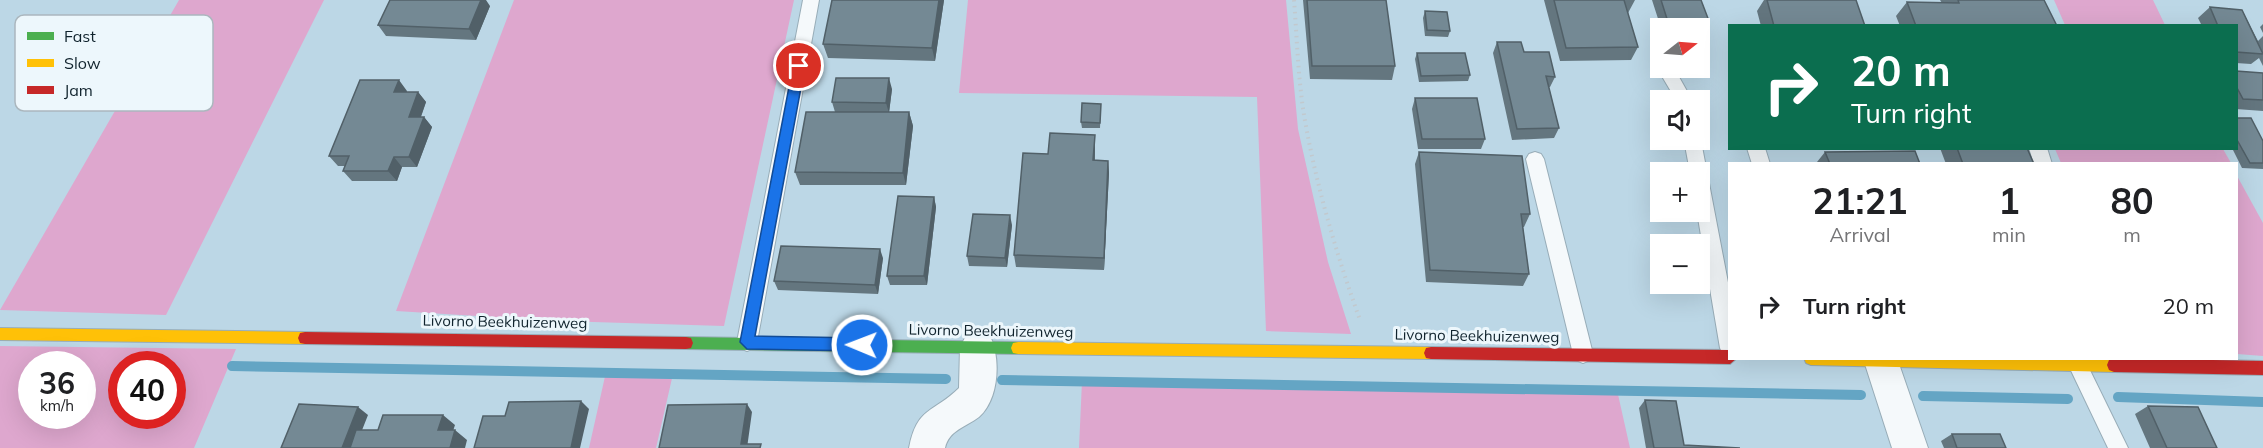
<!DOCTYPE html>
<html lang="en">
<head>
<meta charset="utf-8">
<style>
  :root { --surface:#fff; --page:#f6f6f6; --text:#202124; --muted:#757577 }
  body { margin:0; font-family:Mulish,sans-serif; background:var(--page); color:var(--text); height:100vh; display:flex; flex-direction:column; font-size:22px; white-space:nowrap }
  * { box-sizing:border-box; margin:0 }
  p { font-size:20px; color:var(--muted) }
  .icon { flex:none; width:33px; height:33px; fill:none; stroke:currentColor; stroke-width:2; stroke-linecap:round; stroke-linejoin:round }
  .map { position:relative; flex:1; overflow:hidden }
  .side { position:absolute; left:1728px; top:162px; width:510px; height:198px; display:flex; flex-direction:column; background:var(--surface); border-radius:0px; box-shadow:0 6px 24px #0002 }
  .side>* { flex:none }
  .banner { position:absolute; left:1728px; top:24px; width:510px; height:126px; border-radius:0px; box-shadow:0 6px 24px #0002; background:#0b6e4f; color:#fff; overflow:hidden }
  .needle { width:39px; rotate:73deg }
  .fabs { position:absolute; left:1650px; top:18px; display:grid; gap:12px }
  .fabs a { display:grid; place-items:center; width:60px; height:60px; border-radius:0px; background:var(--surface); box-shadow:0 6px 24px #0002; font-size:30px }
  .speed { position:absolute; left:18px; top:351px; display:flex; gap:12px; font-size:30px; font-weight:700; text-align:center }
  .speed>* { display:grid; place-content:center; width:78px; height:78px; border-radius:50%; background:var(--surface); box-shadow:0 6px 24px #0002; line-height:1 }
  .speed small { font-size:15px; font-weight:400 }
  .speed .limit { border:9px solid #d22; background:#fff; color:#111 }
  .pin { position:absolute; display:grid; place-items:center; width:51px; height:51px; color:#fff; margin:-26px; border:3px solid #fff; border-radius:50%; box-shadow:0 2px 6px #0007 }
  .me { position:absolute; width:66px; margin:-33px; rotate:271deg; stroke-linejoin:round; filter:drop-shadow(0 0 4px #0008) }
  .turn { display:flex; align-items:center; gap:21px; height:126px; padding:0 24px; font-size:27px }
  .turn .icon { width:78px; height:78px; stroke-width:2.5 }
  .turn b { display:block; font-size:42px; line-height:51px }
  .eta { display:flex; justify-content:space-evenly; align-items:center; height:102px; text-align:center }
  .eta b { font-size:36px; font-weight:700; line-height:42px }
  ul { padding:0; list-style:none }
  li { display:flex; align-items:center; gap:18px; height:84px; padding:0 24px }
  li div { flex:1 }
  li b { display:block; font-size:22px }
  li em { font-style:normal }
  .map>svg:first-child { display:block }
</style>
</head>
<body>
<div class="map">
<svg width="2263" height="448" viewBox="0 0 2263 448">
  <rect width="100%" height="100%" fill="#bcd7e6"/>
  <path fill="#dea7ce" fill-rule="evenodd" d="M179 0H324L166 315 0 310Z
    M514 0H794L724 326 560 321 396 311Z
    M968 0H1286L1298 129 1328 262 1351 334 1266 331 1257 97 959 93Z
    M2054 0H2153L2165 25H2065Z
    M2055 149H2223L2231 163H2061Z
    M2236 174 2263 223V356L2237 354Z
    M0 346 236 349 194 448H0ZM32 364H82V416H32ZM122 364H172V416H122Z
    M606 372 673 374 656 448H589Z
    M1082 381 1617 390 1630 448H1079Z"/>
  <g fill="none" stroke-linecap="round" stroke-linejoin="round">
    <path stroke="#64a5c4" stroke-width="10" d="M232 366 946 379
      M1002 380 1861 395
      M1923 396 2068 399
      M2118 397 2263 402"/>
    <defs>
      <path id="lane" d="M803 0H819L757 342 754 348 747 351 740 348 737 342Z
        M1662 68H1674L1692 100H1676L1660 73Z
        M1700 136 1730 293V356L1723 354 1720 348 1697 212H1700V172H1690L1684 140H1700Z
        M1747 148H1765L1770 164H1752Z
        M2029 148H2047L2052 164H2034Z
        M1535 152 1541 154 1544 159 1593 354 1590 360 1583 363 1576 360 1573 354 1526 159 1529 154Z
        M2065 358H2084L2128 448H2108Z"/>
      <path id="street" d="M978 331 990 336C1001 359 999 399 979 417 966 427 949 430 945 448H909C917 406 934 413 959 388L960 347 966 336Z
        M1863 358H1897L1928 448H1892Z"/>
      <path id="fast" d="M686 337 1018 342 1023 343 1025 348 1023 353 1018 354 686 349 681 348 679 343 681 338Z"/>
      <path id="slow" d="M0 328 305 332 310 333 312 338 310 343 305 344 0 340Z
        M1018 342 1431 347 1436 348 1438 353 1436 358 1431 359 1018 354 1013 353 1011 348 1013 343Z
        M1804 358H2114L2119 360 2121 365 2119 370 2114 372 1811 365 1806 363Z"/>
      <path id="jam" d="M305 332 686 337 691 338 693 343 691 348 686 349 305 344 300 343 298 338 300 333Z
        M1431 347 1730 350V358H1737L1730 364 1431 359 1426 358 1424 353 1426 348Z
        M2114 358 2263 361V375L2114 372 2109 370 2107 365 2109 360Z"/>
    </defs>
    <use href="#lane" stroke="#98adb8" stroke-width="2"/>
    <use href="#street" stroke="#98adb8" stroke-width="2"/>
    <use href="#fast" stroke="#98adb8" stroke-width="2"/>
    <use href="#slow" stroke="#98adb8" stroke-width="2"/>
    <use href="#jam" stroke="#98adb8" stroke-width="2"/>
    <path stroke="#c2c9ce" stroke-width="4" stroke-dasharray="1.5 4.5" stroke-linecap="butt" d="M1294 0C1297 38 1298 77 1304 115 1316 185 1336 253 1360 320"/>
    <use href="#lane" fill="#f5f9fb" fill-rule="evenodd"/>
    <use href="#street" fill="#f5f9fb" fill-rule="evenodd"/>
    <use href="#fast" fill="#4caf50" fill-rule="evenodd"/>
    <use href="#slow" fill="#ffc107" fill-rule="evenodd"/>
    <use href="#jam" fill="#c62828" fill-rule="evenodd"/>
  </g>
  <path fill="#64767f" d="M832 0H944L935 61 828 58 823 44Z
    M1303 0H1386L1395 66 1392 80 1310 79Z
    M1544 0H1635L1628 13 1638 47 1631 60 1560 61Z
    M1652 0H1701L1709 21 1702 32H1700V28H1661Z
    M1764 0H1856L1865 26H1761L1757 11Z
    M1940 0H2044L2057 26H1900L1896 16 1907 2 1942 3Z
    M490 6 476 40 386 36 378 25Z
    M2210 7 2242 10 2258 41 2263 36V66L2259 58 2251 64 2236 63V26H2202L2198 18Z
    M1425 11 1450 31 1448 37 1425 36 1423 18Z
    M2263 24V33L2260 27Z
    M1497 42 1524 52 1555 77 1550 87H1549L1559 128 1554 138 1512 140 1493 53Z
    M1417 53 1470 75 1468 81 1419 82 1415 59Z
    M2236 71 2263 73V111L2236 109Z
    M892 89 889 112H909L913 126 906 185H800L795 172 835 112 832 102Z
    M407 91V92H418L426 102 421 117H424L432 127 417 167H402L397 181H352L343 171 345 166H338L329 156Z
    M1415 98 1485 139 1481 149H1418L1412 109Z
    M1101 104 1100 128H1082L1081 122Z
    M2236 118 2263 141V169L2242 168 2232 148H2236Z
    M1095 148V160L1108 161 1109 173 1104 270 1016 267 1014 255 1048 154Z
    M1940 148H2027L2034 164H1946Z
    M1419 152 1530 214 1524 227H1523L1529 274 1523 286 1426 282 1415 164Z
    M1825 152 1920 164H1818L1817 162Z
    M934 197 936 207 927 285H890L887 276Z
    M1012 225 1007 267 969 266 967 256Z
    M883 258 878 294 778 290 774 281Z
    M1645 400 1684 445 1740 448H1646L1639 408Z
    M2148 406 2217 448H2150L2135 414Z
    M1952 434 2006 448H1944L1941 441Z"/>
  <path fill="#516068" d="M481 0H486L490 6 476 40 469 29Z
    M939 0H944L935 61 932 48Z
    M889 78 892 89 889 113 886 103Z
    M399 80 407 91 403 102 394 92Z
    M418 92 426 102 417 127 409 117Z
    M909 112 913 126 906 185 903 173Z
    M424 117 432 127 417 167 409 157Z
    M1095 135V148L1094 173 1093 160Z
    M394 157 402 167 397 181 388 171Z
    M1108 161 1109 173 1104 270V258Z
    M934 197 936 207 927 285 924 276Z
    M1010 215 1012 225 1007 267 1005 258Z
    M880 249 883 258 878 294 875 285Z
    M581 401 589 409 580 448H571Z
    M747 404 752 412 747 448 741 444Z
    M358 407 368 415 355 448H342Z
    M443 415 455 425 450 440 438 430Z
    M455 430 467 440 465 448H450Z"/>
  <path fill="#748994" stroke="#516068" stroke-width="1.5" d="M390 0H481L469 29 378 25Z
    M832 0H939L932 48 823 44Z
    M1307 0H1386L1395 66H1312Z
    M1554 0H1624L1638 47 1566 48Z
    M1661 0H1701L1709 21 1668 22Z
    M1767 0H1856L1865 26H1774Z
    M1958 0H2044L2057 26H1916L1907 2 1959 3Z
    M2210 7 2242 10 2263 54 2236 52V26H2218Z
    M1425 11 1447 12 1450 31 1427 30Z
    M1497 42H1521L1524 52H1549L1555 77 1546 76 1559 128 1517 129Z
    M1417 53H1465L1470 75 1421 76Z
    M2236 71 2263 73V100L2243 99 2236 86Z
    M836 78H889L886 103 832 102Z
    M360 80H399L394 92H418L409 117H424L409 157H394L388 171H343L349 156H329Z
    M1415 98H1477L1485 139H1422Z
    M1082 103 1101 104 1100 123 1081 122Z
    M806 112H909L903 173 795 172Z
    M2236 118H2251L2263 141V163H2250L2236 138Z
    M1050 133 1095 135 1093 160 1108 161 1104 258 1014 255 1023 153 1048 154Z
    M1957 148H2027L2034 164H1963Z
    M1915 151 1920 164H1830L1825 152Z
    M1419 152 1522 156 1530 214H1521L1529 274 1430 270Z
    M898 196 934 197 924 276H887Z
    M973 214 1010 215 1005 258 967 256Z
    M781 246 880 249 875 285 774 281Z
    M1645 400 1676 401 1684 445 1740 448H1654Z
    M581 401 571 448H474L483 416H505L509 402Z
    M299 404 358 407 342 448H281Z
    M747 404 741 444H761L760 448H659L668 405Z
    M2148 406 2198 407 2217 448H2167Z
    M383 415H443L438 430H455L450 448H350L356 430H378Z
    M1952 434H2000L2006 448H1957Z"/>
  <path fill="#1a73e8" stroke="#114b97" stroke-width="1.5" d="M799 62 805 66 755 336 862 338 870 345 862 351 747 349 740 342 793 66Z"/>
  <g text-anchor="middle" stroke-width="6" stroke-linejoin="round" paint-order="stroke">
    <g font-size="15" fill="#10232d" stroke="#edf7fc">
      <text transform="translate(505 322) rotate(1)" y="5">Livorno Beekhuizenweg</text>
      <text transform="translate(991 331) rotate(1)" y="5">Livorno Beekhuizenweg</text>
      <text transform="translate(1477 336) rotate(1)" y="5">Livorno Beekhuizenweg</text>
    </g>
  </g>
  <rect x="15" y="15" width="198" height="96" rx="9" fill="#edf7fc" stroke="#abb7be" stroke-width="1.5"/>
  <rect x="27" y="32" width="27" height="8" fill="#4caf50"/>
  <rect x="27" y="59" width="27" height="8" fill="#ffc107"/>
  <rect x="27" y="86" width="27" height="8" fill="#c62828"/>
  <g font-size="16" fill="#10232d">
    <text x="64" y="42">Fast</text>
    <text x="64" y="69">Slow</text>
    <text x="64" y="96">Jam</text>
  </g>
</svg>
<div class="fabs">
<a><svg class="needle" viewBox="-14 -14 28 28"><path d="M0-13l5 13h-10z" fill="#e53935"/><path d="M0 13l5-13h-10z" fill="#757577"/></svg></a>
<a><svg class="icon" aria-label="sound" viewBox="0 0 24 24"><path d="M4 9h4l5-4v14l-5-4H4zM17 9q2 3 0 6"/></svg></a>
<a>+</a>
<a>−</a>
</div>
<div class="speed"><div>36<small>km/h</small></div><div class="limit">40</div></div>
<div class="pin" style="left:799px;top:66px;background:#d93025"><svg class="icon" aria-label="arrive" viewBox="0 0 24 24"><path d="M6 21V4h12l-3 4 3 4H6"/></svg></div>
<svg class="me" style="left:862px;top:345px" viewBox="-20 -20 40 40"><circle r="17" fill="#1a73e8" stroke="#fff" stroke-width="3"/><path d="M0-11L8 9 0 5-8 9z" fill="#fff"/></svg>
<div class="banner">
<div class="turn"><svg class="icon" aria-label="right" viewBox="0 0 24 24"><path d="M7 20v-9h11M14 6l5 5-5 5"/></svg><div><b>20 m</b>Turn right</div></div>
</div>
<section class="side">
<div class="eta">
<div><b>21:21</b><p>Arrival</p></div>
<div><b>1</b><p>min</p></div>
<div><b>80</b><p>m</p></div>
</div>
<ul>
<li><svg class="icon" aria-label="right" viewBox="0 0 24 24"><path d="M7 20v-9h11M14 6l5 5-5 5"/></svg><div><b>Turn right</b></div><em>20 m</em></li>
</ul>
</section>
</div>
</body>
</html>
